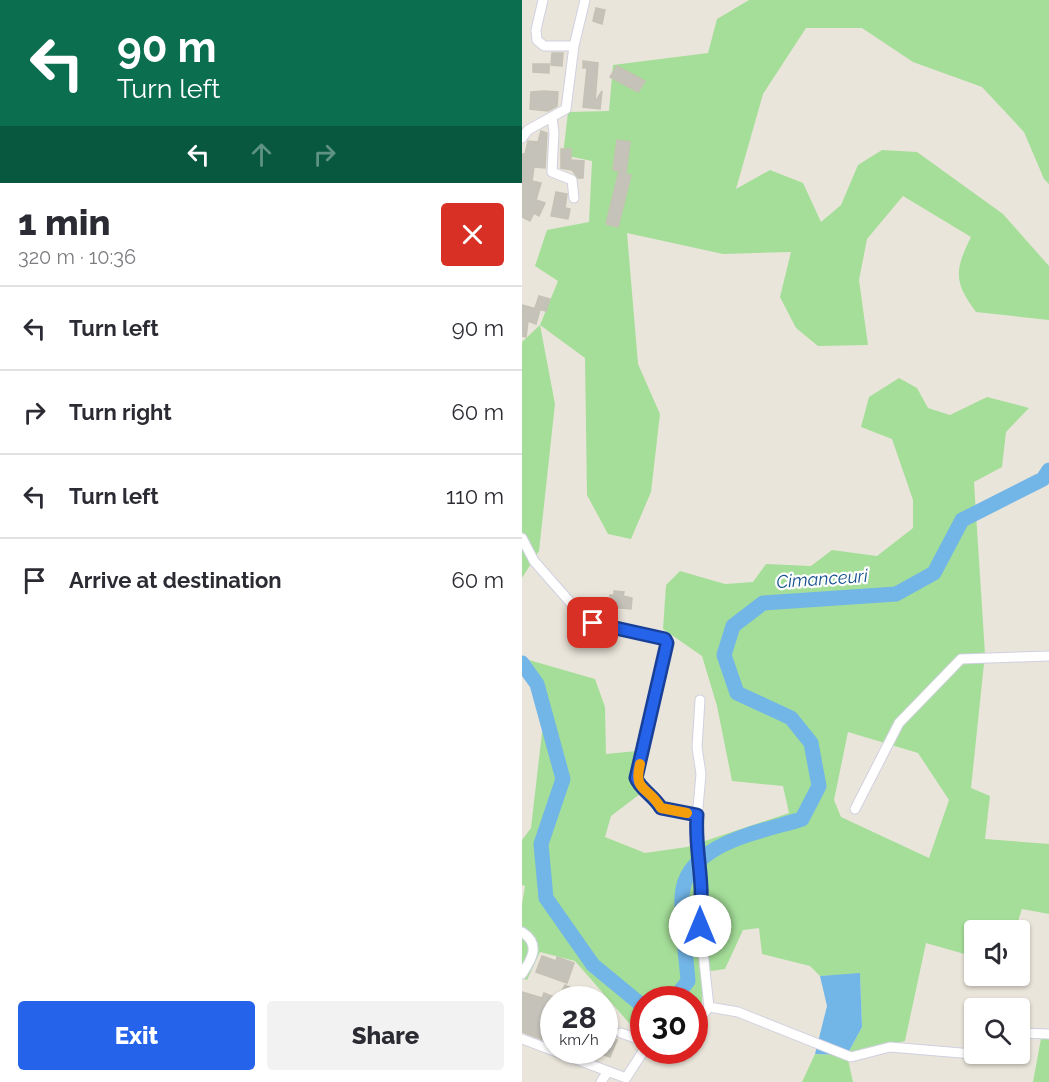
<!DOCTYPE html>
<html lang="en">
<head>
<meta charset="utf-8">
<style>
  :root { --surface:#fff; --page:#f2f2f3; --text:#2b2b33; --muted:#7c7c81; --line:#e1e1e2; --accent:#2563eb }
  body { margin:0; font-family:Raleway,sans-serif; background:var(--page); color:var(--text); height:100vh; display:flex; flex-direction:column; font-size:22px; white-space:nowrap }
  * { box-sizing:border-box; margin:0 }
  p { font-size:20px; color:var(--muted) }
  .icon { flex:none; width:33px; height:33px; fill:none; stroke:currentColor; stroke-width:2; stroke-linecap:round; stroke-linejoin:round }
  .map { position:relative; flex:1; overflow:hidden }
  .panel { display:flex; flex-direction:column; background:var(--surface); width:522px }
  .panel>* { flex:none }
  .banner { background:#0b6e4f; color:#fff; overflow:hidden }
  .tools { position:absolute; left:442px; top:920px; display:grid; gap:12px }
  .tools a { display:grid; place-items:center; width:66px; height:66px; border-radius:6px; background:var(--surface); box-shadow:0 2px 4px #0004; font-size:30px }
  .speed { position:absolute; left:18px; top:986px; display:flex; gap:12px; font-size:30px; font-weight:700; text-align:center }
  .speed>* { display:grid; place-content:center; width:78px; height:78px; border-radius:50%; background:var(--surface); box-shadow:0 2px 4px #0004; line-height:1 }
  .speed small { font-size:15px; font-weight:400 }
  .speed .limit { border:9px solid #d22; background:#fff; color:#111 }
  .pin { position:absolute; display:grid; place-items:center; width:51px; height:51px; color:#fff; margin:-26px; border-radius:12px; box-shadow:0 3px 9px #0006 }
  .me { position:absolute; width:66px; margin:-33px; rotate:0deg; stroke-linejoin:round; filter:drop-shadow(0 0 4px #0008) }
  .turn { display:flex; align-items:center; gap:21px; height:126px; padding:0 18px; font-size:27px }
  .turn .icon { width:78px; height:78px; stroke-width:2.5 }
  .turn b { display:block; font-size:42px; line-height:51px }
  .lanes { display:flex; align-items:center; height:57px; padding:0 18px; background:#0003; justify-content:center; gap:30px; direction:ltr }
  .lanes .off { opacity:.35 }
  .round { display:grid; place-items:center; flex:none; width:63px; height:63px; border-radius:6px; background:var(--page) }
  .overview { display:flex; align-items:center; justify-content:space-between; height:102px; padding:0 18px }
  h1 { font-size:36px; font-weight:800; line-height:45px }
  .primary-button { display:flex; gap:12px; margin-top:auto; padding:12px 18px }
  .primary-button a { flex:1; height:69px; border-radius:6px; background:var(--accent); color:#fff; font-size:24px; font-weight:800; line-height:69px; text-align:center }
  .primary-button a+a { background:var(--page); color:var(--text) }
  ul { padding:0; list-style:none }
  li { display:flex; align-items:center; gap:18px; height:84px; padding:0 18px; border-top:2px solid var(--line) }
  li div { flex:1 }
  li b { display:block; font-size:22px }
  li em { font-style:normal }
  main { display:flex; flex:1; min-height:0 }
  .map>svg:first-child { display:block }
</style>
</head>
<body>
<main>
<section class="panel">
<div class="banner">
<div class="turn"><svg class="icon" aria-label="left" viewBox="0 0 24 24"><path d="M17 20v-9H6M10 6l-5 5 5 5"/></svg><div><b>90 m</b>Turn left</div></div>
<div class="lanes"><svg class="icon" aria-label="left" viewBox="0 0 24 24"><path d="M17 20v-9H6M10 6l-5 5 5 5"/></svg><svg class="icon off" aria-label="ahead" viewBox="0 0 24 24"><path d="M12 20V5M6 11l6-6 6 6"/></svg><svg class="icon off" aria-label="right" viewBox="0 0 24 24"><path d="M7 20v-9h11M14 6l5 5-5 5"/></svg></div>
</div>
<div class="overview"><div><h1>1 min</h1><p>320 m · 10:36</p></div><a class="round" style="background:#d93025;color:#fff"><svg class="icon" aria-label="close" viewBox="0 0 24 24"><path d="M6 6l12 12M18 6L6 18"/></svg></a></div>
<ul>
<li><svg class="icon" aria-label="left" viewBox="0 0 24 24"><path d="M17 20v-9H6M10 6l-5 5 5 5"/></svg><div><b>Turn left</b></div><em>90 m</em></li>
<li><svg class="icon" aria-label="right" viewBox="0 0 24 24"><path d="M7 20v-9h11M14 6l5 5-5 5"/></svg><div><b>Turn right</b></div><em>60 m</em></li>
<li><svg class="icon" aria-label="left" viewBox="0 0 24 24"><path d="M17 20v-9H6M10 6l-5 5 5 5"/></svg><div><b>Turn left</b></div><em>110 m</em></li>
<li><svg class="icon" aria-label="arrive" viewBox="0 0 24 24"><path d="M6 21V4h12l-3 4 3 4H6"/></svg><div><b>Arrive at destination</b></div><em>60 m</em></li>
</ul>
<div class="primary-button"><a>Exit</a><a>Share</a></div>
</section>
<div class="map">
<svg width="527" height="1082" viewBox="0 0 527 1082">
  <rect width="100%" height="100%" fill="#eae5da"/>
  <path fill="#a5de99" fill-rule="evenodd" d="M227 0H527V184L522 179 502 132 460 87 391 62 340 28H284L241 94 214 189 248 170 281 183 299 222 319 205 336 165 360 150 395 152 481 214 527 266V320L454 312C432 282 432 271 449 237L381 196 345 239 337 280 346 345 296 346 274 328 258 297 269 252 201 254 105 233 116 364 138 414 129 492 109 539 86 534 65 495 63 358 18 325 33 404 17 551 0 578V342L18 325 36 281 13 266 25 230 67 222 70 161 41 155 46 112 87 111 91 65 186 53 195 19Z
    M377 378 395 388 406 408 428 415 465 397 507 408 484 432 480 467 452 482 463 654 449 788 468 796 463 839 527 844V914L500 909 493 930H453V957L404 943 383 1041 325 1055 331 1082H280L293 1054 325 1055 340 1027 338 974 298 976 288 966 240 954 237 928 221 930 203 969 182 972 179 1014 173 1020 172 999H122L121 1039 53 961 18 952 5 980 0 978V904L3 886 0 885V840L9 828 21 724 0 658 73 679 83 707 84 754 115 751 118 794 89 816 83 837 123 853 165 847 267 813 261 786 210 781 195 706 180 656 141 629 144 585 158 571 203 584 231 582 244 564 289 566 310 550 355 556 391 528V500L370 439 339 427 347 397ZM326 732 396 753 427 800 407 858 319 817 312 800Z
    M520 1033H527V1082H511Z"/>
  <path fill="#72b5e7" d="M338 973 340 1027 325 1055 293 1054 305 1006 298 976Z"/>
  <g fill="none" stroke-linecap="round" stroke-linejoin="round">
    <path stroke="#72b5e7" stroke-width="15" d="M0 663 15 684 41 779 19 844 24 898 71 965 122 1007
      M152 999 166 981C164 953 159 925 160 897 162 843 240 832 280 819L297 786 289 743 269 718 215 693 202 655 211 626 241 603 374 594 412 573 440 520 521 479 527 470"/>
  </g>
  <path fill="#c5c2ba" stroke="#c5c1b4" stroke-width="1.5" d="M74 8 83 10 80 24 71 21Z
    M30 53H41L40 66 29 65Z
    M61 61 76 63 73 102 80 91 78 109 61 107 65 68H61Z
    M11 64H27V73L11 72Z
    M95 66 123 81 116 92 88 77Z
    M22 91 36 92 35 106 26 111 8 109 9 92Z
    M19 131 25 133 23 168 12 167 10 181 19 183 14 200 23 203 17 216 12 213 8 221 0 217V154H3L6 141 16 142Z
    M95 140 108 142 104 174 109 175 96 227 84 224 97 171 91 170Z
    M39 149H49V160L62 161 61 178H56L50 170 39 168Z
    M34 192 45 194 43 208 48 209 46 219 29 216Z
    M17 296 28 299 24 311 13 308Z
    M0 305 18 310 14 324 6 321 4 337 0 336Z
    M92 591 102 592 101 596 110 598 109 609 87 607 88 595H92Z
    M20 956 34 961 35 957 52 963 45 983 14 972Z
    M43 985 54 990 73 999H36Z
    M0 992 20 998 22 993 32 997V1044L0 1032Z
    M82 1035 95 1040 88 1057 82 1055Z"/>
  <g fill="none" stroke-linecap="round" stroke-linejoin="round">
    <defs>
      <path id="minor" d="M21 0 14 30 15 40 22 46H52
        M30 117 32 133 30 172 50 180 52 198
        M0 138 6 130 44 109 52 46 63 0
        M0 538 12 561 62 618 71 623 143 639 145 648 114 778C118 789 132 796 139 808L175 815
        M178 700 175 747 179 774 173 841 180 890 176 906 187 1007
        M333 809 377 723 439 659 527 656
        M0 932C19 944 10 959 0 974
        M187 1007 216 1012 329 1057 368 1047 451 1054 453 1052
        M172 1026 187 1007
        M99 1033 122 1041
        M498 1033 527 1034
        M0 1039 104 1078 122 1050
        M79 1082 86 1071"/>
    </defs>
    <use href="#minor" stroke="#d0d0e0" stroke-width="11"/>
    <use href="#minor" stroke="#fff" stroke-width="9"/>
  </g>
  <g fill="none" stroke-linecap="round" stroke-linejoin="round">
    <defs>
      <path id="route" d="M71 623 143 639 145 643 114 778C118 789 132 796 139 808L175 815C173 840 178 863 179 888 180 901 176 911 178 926"/>
    </defs>
    <use href="#route" stroke="#184099" stroke-width="15"/>
    <use href="#route" stroke="#2563eb" stroke-width="10"/>
    <path stroke="#f59e0b" stroke-width="10" d="M118 764C111 792 126 786 139 808L165 813"/>
  </g>
  <g text-anchor="middle" stroke-width="4.5" stroke-linejoin="round" paint-order="stroke">
    <g font-size="18" font-style="italic" fill="#15518f" stroke="#fff">
      <text transform="translate(300 579) rotate(-4)" y="6">Cimanceuri</text>
    </g>
  </g>
</svg>
<div class="tools">
<a><svg class="icon" aria-label="sound" viewBox="0 0 24 24"><path d="M4 9h4l5-4v14l-5-4H4zM17 9q2 3 0 6"/></svg></a>
<a><svg class="icon" aria-label="search" viewBox="0 0 24 24"><circle cx="10" cy="10" r="6"/><path d="M15 15l6 6"/></svg></a>
</div>
<div class="speed"><div>28<small>km/h</small></div><div class="limit">30</div></div>
<div class="pin" style="left:71px;top:623px;background:#d93025"><svg class="icon" aria-label="arrive" viewBox="0 0 24 24"><path d="M6 21V4h12l-3 4 3 4H6"/></svg></div>
<svg class="me" style="left:178px;top:926px" viewBox="-20 -20 40 40"><circle r="19" fill="#fff"/><path d="M0-13L10 11 0 6-10 11z" fill="#2563eb"/></svg>
</div>
</main>
</body>
</html>
